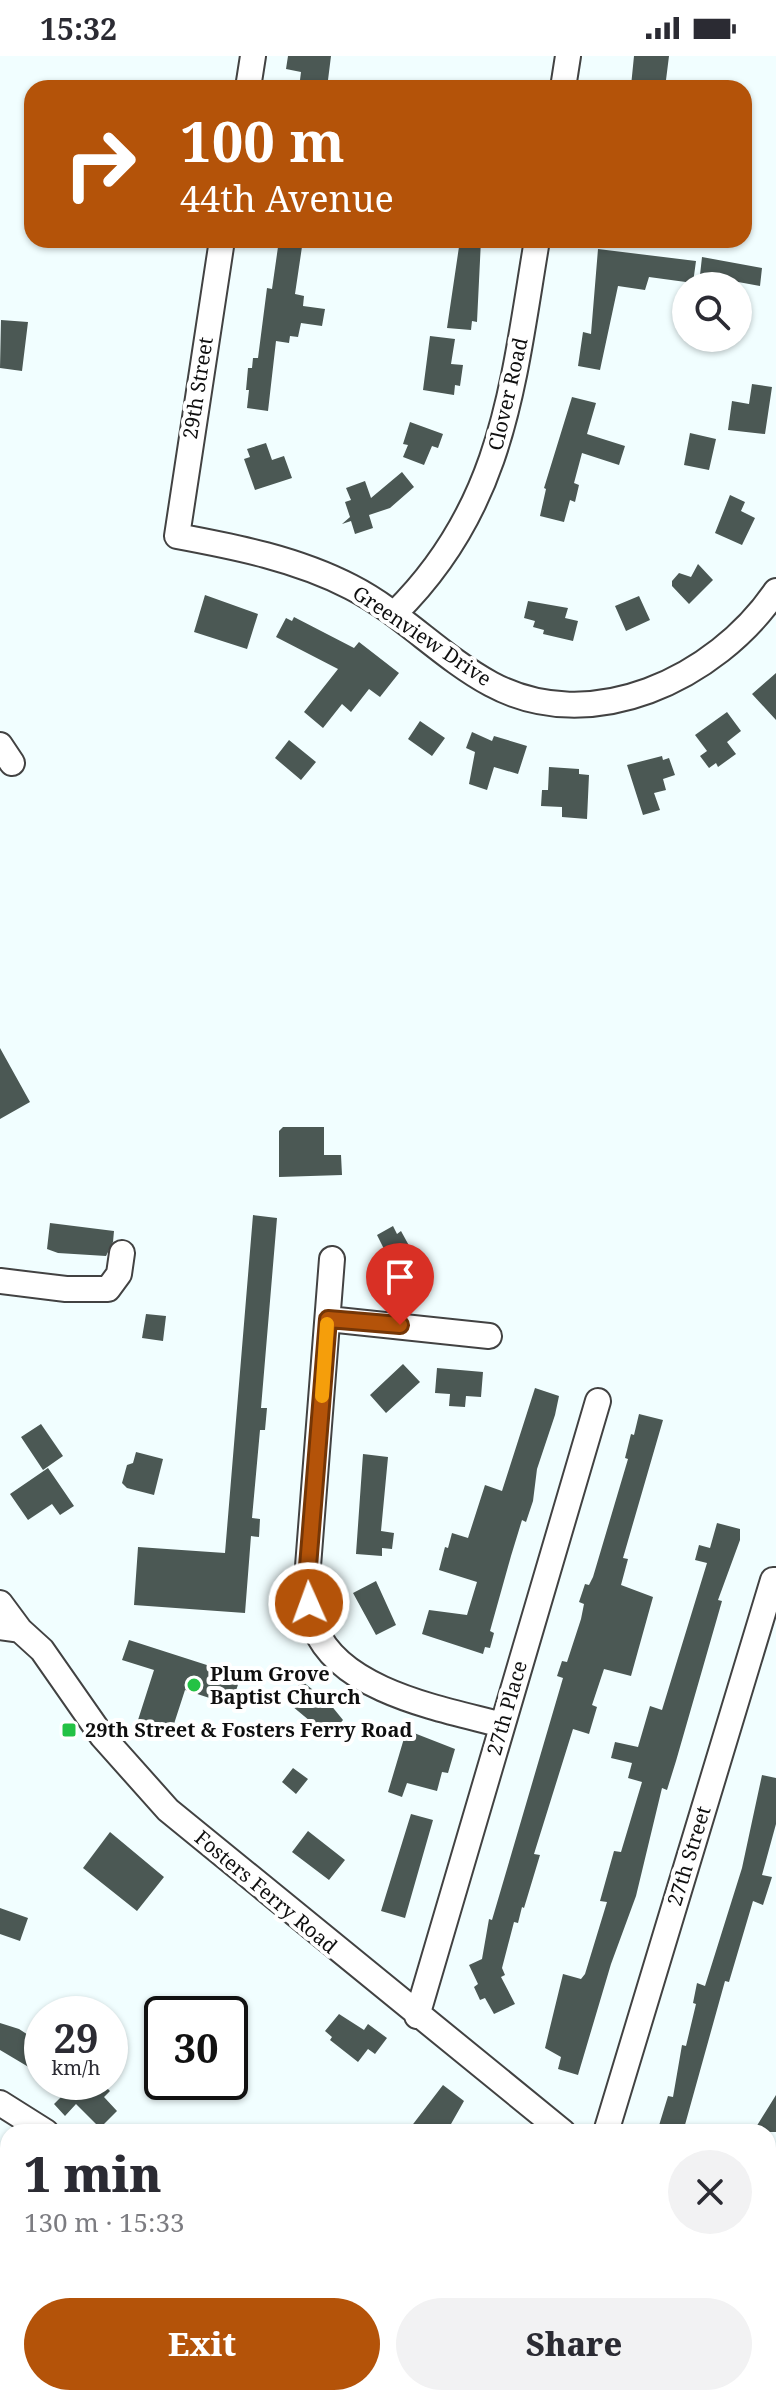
<!DOCTYPE html>
<html lang="en">
<head>
<meta charset="utf-8">
<style>
  :root { --surface:#fff; --page:#f2f2f3; --text:#2b2b33; --muted:#7c7c81; --accent:#b45309 }
  body { margin:0; font-family:"Noto Serif",serif; background:var(--page); color:var(--text); height:100vh; display:flex; flex-direction:column; font-size:30px; white-space:nowrap }
  * { box-sizing:border-box; margin:0 }
  p { font-size:26px; color:var(--muted) }
  .icon { flex:none; width:44px; height:44px; fill:none; stroke:currentColor; stroke-width:2; stroke-linecap:round; stroke-linejoin:round }
  .map { position:relative; flex:1; overflow:hidden }
  .side { position:absolute; left:0px; top:2068px; width:776px; height:282px; display:flex; flex-direction:column; background:var(--surface); border-radius:24px 24px 0 0; box-shadow:0 2px 6px #0004 }
  .side>* { flex:none }
  .guide { position:absolute; left:24px; top:24px; width:728px; height:168px; border-radius:24px; box-shadow:0 2px 6px #0004; background:#b45309; color:#fff; overflow:hidden }
  .fabs { position:absolute; left:672px; top:216px; display:grid; gap:16px }
  .fabs a { display:grid; place-items:center; width:80px; height:80px; border-radius:50%; background:var(--surface); box-shadow:0 2px 6px #0004; font-size:40px }
  .speed { position:absolute; left:24px; top:1940px; display:flex; gap:16px; font-size:40px; font-weight:700; text-align:center }
  .speed>* { display:grid; place-content:center; width:104px; height:104px; border-radius:50%; background:var(--surface); box-shadow:0 2px 6px #0004; line-height:1 }
  .speed small { font-size:20px; font-weight:400 }
  .speed .limit { border:4px solid #111; border-radius:12px; background:#fff; color:#111 }
  .pin { position:absolute; display:grid; place-items:center; width:68px; height:68px; color:#fff; margin:-82px -34px; border-radius:50% 50% 50% 0; rotate:-45deg; box-shadow:0 0 8px #0007 }
  .pin .icon { rotate:45deg }
  .me { position:absolute; width:88px; margin:-44px; rotate:358deg; stroke-linejoin:round; filter:drop-shadow(0 0 6px #0008) }
  .turn { display:flex; align-items:center; gap:28px; height:168px; padding:0 24px; font-size:36px }
  .turn .icon { width:104px; height:104px; stroke-width:2.5 }
  .turn b { display:block; font-size:56px; line-height:68px }
  .round { display:grid; place-items:center; flex:none; width:84px; height:84px; border-radius:42px; background:var(--page) }
  .summary { display:flex; align-items:center; justify-content:space-between; height:136px; padding:0 24px }
  h1 { font-size:48px; font-weight:800; line-height:60px }
  .primary-button { display:flex; gap:16px; margin-top:auto; padding:16px 24px }
  .primary-button a { flex:1; height:92px; border-radius:48px; background:var(--accent); color:#fff; font-size:32px; font-weight:800; line-height:92px; text-align:center }
  .primary-button a+a { background:var(--page); color:var(--text) }
  .status { display:flex; justify-content:space-between; align-items:center; height:56px; padding:0 40px; background:var(--surface); direction:ltr }
  .status svg { height:22px; fill:currentColor }
  .map>svg:first-child { display:block }
</style>
</head>
<body>
<div class="status"><b>15:32</b><svg viewBox="0 0 49 12"><path d="M0 12V9h3v3zM5 12V6h3v6zM10 12V3h3v9zM15 12V0h3v12zM26 1h20v11H26zM47 4h2v5h-2z"/></svg></div>
<div class="map">
<svg width="776" height="2349" viewBox="0 0 776 2349">
  <rect width="100%" height="100%" fill="#f1feff"/>
  <path fill="#4b5854" d="M288 0H331L327 32H299L301 16 286 13Z
    M634 0H669L665 32 631 30Z
    M279 184H303L295 238 304 240 303 250 325 253 322 270 301 267 298 281 290 280 289 287 276 285 268 355 247 352 249 334H246L248 312H252L253 302H258L267 232 272 233Z
    M460 184H481L477 266 472 265 471 274 447 272Z
    M598 193 696 205 693 227 649 221 645 234 618 230 600 314 578 310 583 276 591 278Z
    M702 201 762 212 760 230 700 219Z
    M1 264 28 266 22 315 0 312Z
    M430 280 455 283 451 308 463 309 460 330 455 329 454 339 423 334Z
    M752 328 772 331 765 378 728 374 732 345 749 348Z
    M572 341 596 347 587 378 625 390 619 409 582 397 574 427 579 429 575 446 570 444 564 466 540 460 546 433 544 432Z
    M410 366 443 378 438 392 432 390 424 409 403 401 408 389 403 388Z
    M690 377 716 383 709 414 684 409Z
    M266 387 272 404 284 400 292 422 255 434 244 403 250 401 247 393Z
    M402 416 414 431 390 452 369 459 373 472 355 478 351 465 342 468 350 461 345 446 351 444 346 432 365 425 371 442Z
    M730 439 745 446 741 455 755 462 742 489 715 477Z
    M698 508 713 524 689 548 672 530V525L679 517 691 521Z
    M205 539 258 558 247 593 194 576Z
    M639 540 650 564 626 575 615 550Z
    M528 545 568 552 565 562 578 565 573 585 543 578 544 574 533 571 535 565 524 562Z
    M294 561 354 592 359 586 399 617 380 641 369 633 351 656 342 648 323 672 304 656 338 613 276 581 286 562 292 565Z
    M776 617V664L752 638Z
    M727 656 741 675 727 686 736 698 718 711 716 707 709 712 700 700 707 695 695 679Z
    M420 665 445 682 432 700 408 683Z
    M472 676 492 685 494 680 527 690 518 718 494 711 487 734 469 728 475 696 466 692Z
    M289 684 316 706 301 724 275 702Z
    M662 700 663 704 669 702 675 719 663 723 666 734 654 737 660 754 643 759 627 709Z
    M549 711 579 713V718L589 719 587 763 562 761V751L541 750 542 734H548Z
    M0 992 30 1046 0 1063Z
    M283 1071H324V1099H341L342 1119 279 1121V1075Z
    M253 1159 277 1162 261 1352H267L265 1374H260L252 1462 260 1463 259 1481 251 1480 245 1557 134 1549 138 1491 225 1497Z
    M50 1167 114 1175 113 1186 106 1200 58 1197 47 1193Z
    M393 1170 397 1178 401 1175 424 1217 402 1229 377 1179Z
    M146 1258 166 1260 163 1285 142 1282Z
    M403 1308 420 1326 386 1357 370 1339Z
    M437 1312 483 1316 481 1341 466 1340 465 1351 449 1350 450 1338 435 1337Z
    M535 1332 559 1340 555 1359 537 1413 533 1445 526 1466 522 1464 511 1500 490 1575 494 1577 490 1592 485 1591 483 1598 422 1578 429 1554 467 1559 477 1526 439 1514 445 1491 448 1492 452 1477 468 1482 485 1429 502 1435Z
    M639 1358 663 1364 623 1502 628 1503 621 1529 653 1541 631 1620 604 1613 592 1649 597 1651 589 1678 573 1673 534 1798 540 1799 524 1852 522 1851 518 1867 514 1866 502 1912 505 1919 501 1921 515 1948 494 1958 485 1942 480 1944 474 1931 478 1928 469 1909 482 1903 489 1863 492 1864 563 1622 557 1620 562 1605 567 1606 581 1563 584 1548 579 1546 585 1528 589 1529 593 1521 628 1403 625 1402 631 1378 634 1379Z
    M41 1368 63 1400 43 1414 21 1381Z
    M136 1396 163 1403 154 1439 127 1432 122 1427 127 1409 133 1407Z
    M363 1398 388 1401 381 1475 394 1477 392 1493 382 1492V1500L356 1498Z
    M48 1412 74 1450 60 1459 52 1448 28 1464 10 1438Z
    M717 1467 740 1473V1484L718 1544 722 1545 676 1705 667 1734 662 1732 636 1840 611 1908 578 2019 558 2013 561 2001 545 1992 563 1918 581 1923 585 1918 607 1846 600 1845 614 1795 621 1796 642 1726 628 1722 632 1707 611 1702 615 1686 638 1691 650 1650 662 1654 707 1507 695 1504 699 1489 710 1492Z
    M376 1525 396 1569 376 1579 353 1537Z
    M129 1584 241 1620 231 1649 185 1634 172 1674 138 1664 154 1614 122 1604Z
    M302 1625 318 1638 323 1633 334 1643 330 1648 343 1664 332 1677 325 1672 322 1675 286 1645Z
    M414 1677 455 1693 448 1717 442 1716 437 1735 407 1727 402 1741 388 1736 405 1679 413 1681Z
    M293 1712 308 1723 296 1738 282 1726Z
    M762 1719 776 1722V1768L762 1819 772 1821 763 1849 753 1845 729 1926 725 1925 683 2076H657L668 2040 673 2041 682 1989 686 1990 696 1948 693 1947 697 1927 705 1930 742 1812Z
    M411 1758 433 1764 405 1862 381 1855Z
    M308 1775 345 1804 329 1824 292 1796Z
    M110 1776 164 1821 137 1855 83 1812Z
    M0 1852 28 1862 20 1885 0 1878Z
    M339 1958 364 1974 368 1968 387 1982 375 1998 368 1993 358 2006 330 1984 332 1981 325 1975Z
    M0 1967 19 1973 42 1988V2019L0 1994Z
    M54 2026H101L110 2035 104 2041 117 2055 100 2072 76 2048 65 2060 54 2048 67 2035Z
    M443 2029 464 2045 451 2068 460 2076H407Z
    M776 2039V2076H753Z"/>
  <g fill="none" stroke-linecap="round" stroke-linejoin="round">
    <defs>
      <path id="minor" d="M248 32 253 0
        M563 32 568 0
        M222 184 177 480C236 491 297 503 351 531 402 557 441 601 491 628 591 682 716 623 776 535
        M395 557C504 450 513 327 537 184
        M0 689 12 707
        M332 1203 307 1523C309 1539 309 1557 315 1572 341 1636 443 1653 502 1669
        M0 1225 66 1233H108L119 1218 122 1197
        M328 1263 489 1280
        M0 1547 20 1574
        M0 1571 20 1574 42 1594 102 1680 168 1754 563 2076
        M417 1960 598 1345
        M0 2047 46 2076
        M606 2076 773 1524H776
        M768 2169 776 2159
        M768 2240 776 2246
        M76 2349 77 2342"/>
    </defs>
    <use href="#minor" stroke="#424242" stroke-width="28"/>
    <use href="#minor" stroke="#fff" stroke-width="24"/>
  </g>
  <g fill="none" stroke-linecap="round" stroke-linejoin="round">
    <defs>
      <path id="route" d="M309 1547 307 1523 328 1263 400 1269"/>
    </defs>
    <use href="#route" stroke="#753606" stroke-width="20"/>
    <use href="#route" stroke="#b45309" stroke-width="14"/>
    <path stroke="#f59e0b" stroke-width="14" d="M322 1340 327 1268"/>
  </g>
  <g fill="#24c245" stroke="#fff" stroke-width="3">
    <circle cx="194" cy="1629" r="8"/>
    <rect x="61" y="1666" width="16" height="16" rx="4"/>
  </g>
  <g text-anchor="middle" stroke-width="8" stroke-linejoin="round" paint-order="stroke">
    <g font-size="20" fill="#0f0f0f" stroke="#fff">
      <text transform="translate(198 332) rotate(-81)" y="7">29th Street</text>
      <text transform="translate(508 338) rotate(-77)" y="7">Clover Road</text>
      <text transform="translate(422 580) rotate(34)" y="7">Greenview Drive</text>
      <text transform="translate(507 1652) rotate(-74)" y="7">27th Place</text>
      <text transform="translate(689 1800) rotate(-73)" y="7">27th Street</text>
      <text transform="translate(266 1836) rotate(40)" y="7">Fosters Ferry Road</text>
    </g>
    <g font-size="20" font-weight="bold" fill="#0f0f0f" stroke="#fff" text-anchor="start">
      <text x="210" y="1625">Plum Grove<tspan x="210" dy="23">Baptist Church</tspan></text>
      <text x="85" y="1681">29th Street &amp; Fosters Ferry Road</text>
    </g>
  </g>
</svg>
<div class="fabs">
<a><svg class="icon" aria-label="search" viewBox="0 0 24 24"><circle cx="10" cy="10" r="6"/><path d="M15 15l6 6"/></svg></a>
</div>
<div class="speed"><div>29<small>km/h</small></div><div class="limit">30</div></div>
<div class="pin" style="left:400px;top:1269px;background:#d93025"><svg class="icon" aria-label="arrive" viewBox="0 0 24 24"><path d="M6 21V4h12l-3 4 3 4H6"/></svg></div>
<svg class="me" style="left:309px;top:1547px" viewBox="-20 -20 40 40"><circle r="17" fill="#b45309" stroke="#fff" stroke-width="3"/><path d="M0-11L8 9 0 5-8 9z" fill="#fff"/></svg>
<div class="guide">
<div class="turn"><svg class="icon" aria-label="right" viewBox="0 0 24 24"><path d="M7 20v-9h11M14 6l5 5-5 5"/></svg><div><b>100 m</b>44th Avenue</div></div>
</div>
<section class="side">
<div class="summary"><div><h1>1 min</h1><p>130 m · 15:33</p></div><a class="round"><svg class="icon" aria-label="close" viewBox="0 0 24 24"><path d="M6 6l12 12M18 6L6 18"/></svg></a></div>
<div class="primary-button"><a>Exit</a><a>Share</a></div>
</section>
</div>
</body>
</html>
